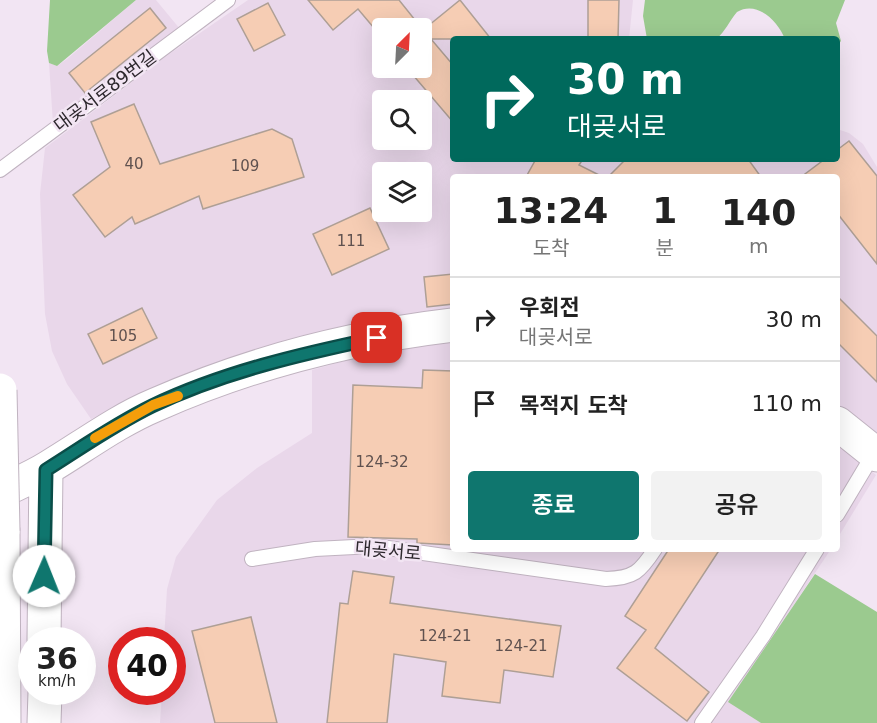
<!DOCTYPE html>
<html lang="ko">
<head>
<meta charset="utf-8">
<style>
  :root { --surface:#fff; --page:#f2f2f2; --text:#222; --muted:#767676; --line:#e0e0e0; --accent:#0f766e }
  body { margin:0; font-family:"DejaVu Sans","Noto Sans KR",sans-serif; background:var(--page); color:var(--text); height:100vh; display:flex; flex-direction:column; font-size:22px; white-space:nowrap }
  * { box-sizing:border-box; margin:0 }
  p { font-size:20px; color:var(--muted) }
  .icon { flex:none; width:33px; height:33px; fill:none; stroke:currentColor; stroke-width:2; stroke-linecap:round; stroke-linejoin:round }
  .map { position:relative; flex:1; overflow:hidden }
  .side { position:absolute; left:450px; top:174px; width:390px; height:378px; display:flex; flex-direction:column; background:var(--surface); border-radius:6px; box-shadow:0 6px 24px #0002 }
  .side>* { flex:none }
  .hud { position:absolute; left:450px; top:36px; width:390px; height:126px; border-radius:6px; box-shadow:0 6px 24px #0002; background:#00695c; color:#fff; overflow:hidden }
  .needle { width:39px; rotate:24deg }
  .buttons { position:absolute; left:372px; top:18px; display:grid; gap:12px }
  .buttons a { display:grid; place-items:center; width:60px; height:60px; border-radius:6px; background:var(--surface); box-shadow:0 6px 24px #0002; font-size:30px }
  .speed { position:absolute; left:18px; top:627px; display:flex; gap:12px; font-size:30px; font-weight:700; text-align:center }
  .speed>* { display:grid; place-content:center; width:78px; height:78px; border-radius:50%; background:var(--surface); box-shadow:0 6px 24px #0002; line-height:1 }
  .speed small { font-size:15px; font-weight:400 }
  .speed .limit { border:9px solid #d22; background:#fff; color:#111 }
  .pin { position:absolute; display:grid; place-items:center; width:51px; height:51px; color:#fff; margin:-26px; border-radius:12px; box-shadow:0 3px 9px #0006 }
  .me { position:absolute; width:66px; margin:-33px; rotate:1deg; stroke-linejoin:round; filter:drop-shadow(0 0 4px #0008) }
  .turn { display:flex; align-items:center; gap:21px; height:126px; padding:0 18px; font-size:27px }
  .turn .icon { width:78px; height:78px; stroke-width:2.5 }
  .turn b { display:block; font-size:42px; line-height:51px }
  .eta { display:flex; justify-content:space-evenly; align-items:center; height:102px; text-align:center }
  .eta b { font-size:36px; font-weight:600; line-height:42px }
  .action { display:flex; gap:12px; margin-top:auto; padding:12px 18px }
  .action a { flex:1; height:69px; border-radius:6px; background:var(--accent); color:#fff; font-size:24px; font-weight:600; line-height:69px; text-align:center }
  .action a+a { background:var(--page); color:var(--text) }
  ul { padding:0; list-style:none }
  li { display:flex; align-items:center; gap:18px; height:84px; padding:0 18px; border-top:2px solid var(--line) }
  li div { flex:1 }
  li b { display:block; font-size:22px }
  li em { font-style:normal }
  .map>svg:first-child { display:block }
</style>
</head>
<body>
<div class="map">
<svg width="877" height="723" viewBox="0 0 877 723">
  <rect width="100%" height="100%" fill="#f2e5f3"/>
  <path fill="#e9d7ea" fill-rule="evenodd" d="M136 0H156L180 29 53 124 49 63 57 66 67 59Z
    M248 0H633L629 39H453V159H837V129L849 133 863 144 877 167V437L837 404V177H453V315L143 393 91 419 67 384 52 351 45 314 40 194 45 148 165 57ZM382 28H422V68H382ZM382 100H422V140H382ZM382 172H422V212H382Z
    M453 340V549H831L729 702 761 723H160L162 692H172V640H164L167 589 176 557 217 500 257 468 312 433V370L402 345Z
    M837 441 876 475 837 539Z"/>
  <path fill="#9bca8f" d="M50 0H136L57 66 49 63 47 51Z
    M645 0H845L836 23 841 41 837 46V39H785C778 21 757 0 737 12 729 21 726 31 716 39H647L643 16Z
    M815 574 877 612V723H761L728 702Z"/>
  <path fill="#f6cdb4" stroke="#ae9f95" stroke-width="1.5" d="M308 0H399L423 30 460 0 491 39H431L453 65V122L407 68H422V28H374L358 9 333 30Z
    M588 0H619L618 39H588Z
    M268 3 285 35 254 51 237 19Z
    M150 8 166 28 85 93 69 73Z
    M134 104 160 164 272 129 292 139 304 177 203 209 199 196 135 224 132 217 105 237 73 195 110 167 91 122Z
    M849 141 877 176V264L837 213V177H801L825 159H837V150Z
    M536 159H583L579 165 603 177H526Z
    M626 159H748L761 177H608Z
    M370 208 389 249 332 275 313 234Z
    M453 274V304L427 307 424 277Z
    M837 296 877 336V382L837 342Z
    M142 308 157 338 103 364 88 334Z
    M423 370 453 371V545L417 543V539L348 537 353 385 422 388Z
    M669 549H720L655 648 709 692 687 721 617 668 646 630 625 616Z
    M353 571 394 577 390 603 561 626 553 677 504 670 500 703 442 696 446 662 394 654 387 723H327L340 603 348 604Z
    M251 617 277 723H215L192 631Z"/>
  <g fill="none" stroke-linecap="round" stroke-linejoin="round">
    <defs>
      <path id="lane" d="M0 170 228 0
        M837 515 874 453
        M252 559 315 549 374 546 606 579C634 578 640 572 655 549
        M702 723 763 636 817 549"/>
      <path id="secondary" d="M837 423 877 455
        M0 492C16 484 33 477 49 467 84 446 117 421 155 405 248 364 352 337 453 325
        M3 531 4 723
        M44 640 46 469
        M44 723 45 692"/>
    </defs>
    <use href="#lane" stroke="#c0b3c0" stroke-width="16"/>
    <use href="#secondary" stroke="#c0b3c0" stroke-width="35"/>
    <use href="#lane" stroke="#fff" stroke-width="14"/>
    <use href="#secondary" stroke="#fff" stroke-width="33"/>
    <defs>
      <path id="secondary-bridge" d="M0 390 3 531"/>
    </defs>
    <use href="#secondary-bridge" stroke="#c0b3c0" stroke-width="35" stroke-linecap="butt"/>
    <use href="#secondary-bridge" stroke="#fff" stroke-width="33"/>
  </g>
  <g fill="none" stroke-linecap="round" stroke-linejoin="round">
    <defs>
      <path id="route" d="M44 576 46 470C81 448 115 424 152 406 223 372 301 354 377 338"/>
    </defs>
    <use href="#route" stroke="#0a4d48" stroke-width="15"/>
    <use href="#route" stroke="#0f766e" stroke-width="10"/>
    <path stroke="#f59e0b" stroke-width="10" d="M95 438 153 405 178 396"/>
  </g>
  <g text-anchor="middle" stroke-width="5" stroke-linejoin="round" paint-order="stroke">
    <g font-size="15" fill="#5f514f">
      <text x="134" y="169">40</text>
      <text x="245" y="171">109</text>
      <text x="351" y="246">111</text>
      <text x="123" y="341">105</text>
      <text x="382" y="467">124-32</text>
      <text x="445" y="641">124-21</text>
      <text x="521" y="651">124-21</text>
    </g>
    <g font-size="18" fill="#2d282d" stroke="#f2e5f3">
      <text transform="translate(105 91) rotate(-37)" y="6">대곶서로89번길</text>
      <text transform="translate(388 551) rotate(5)" y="6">대곶서로</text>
    </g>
  </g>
</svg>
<div class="buttons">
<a><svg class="needle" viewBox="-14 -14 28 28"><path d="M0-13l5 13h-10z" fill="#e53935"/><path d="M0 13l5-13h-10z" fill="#767676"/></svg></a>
<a><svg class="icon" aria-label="search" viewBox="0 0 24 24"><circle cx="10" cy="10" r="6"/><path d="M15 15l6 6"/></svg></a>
<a><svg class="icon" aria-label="layers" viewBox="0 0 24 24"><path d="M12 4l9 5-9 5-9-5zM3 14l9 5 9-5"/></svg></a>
</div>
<div class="speed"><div>36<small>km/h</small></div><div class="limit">40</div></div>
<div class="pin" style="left:377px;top:338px;background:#d93025"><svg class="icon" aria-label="arrive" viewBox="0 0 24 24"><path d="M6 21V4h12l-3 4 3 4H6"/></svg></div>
<svg class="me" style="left:44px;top:576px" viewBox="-20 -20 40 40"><circle r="19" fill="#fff"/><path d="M0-13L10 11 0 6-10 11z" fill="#0f766e"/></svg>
<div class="hud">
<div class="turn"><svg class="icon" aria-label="right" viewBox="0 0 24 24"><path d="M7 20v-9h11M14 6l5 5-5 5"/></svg><div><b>30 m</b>대곶서로</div></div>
</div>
<section class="side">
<div class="eta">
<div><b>13:24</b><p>도착</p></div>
<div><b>1</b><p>분</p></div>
<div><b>140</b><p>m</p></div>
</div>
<ul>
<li><svg class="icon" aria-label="right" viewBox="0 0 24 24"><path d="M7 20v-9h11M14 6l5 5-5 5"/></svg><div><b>우회전</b><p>대곶서로</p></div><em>30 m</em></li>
<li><svg class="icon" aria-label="arrive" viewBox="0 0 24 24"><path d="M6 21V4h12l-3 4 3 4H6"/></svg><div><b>목적지 도착</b></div><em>110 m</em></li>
</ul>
<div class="action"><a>종료</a><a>공유</a></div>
</section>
</div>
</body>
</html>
